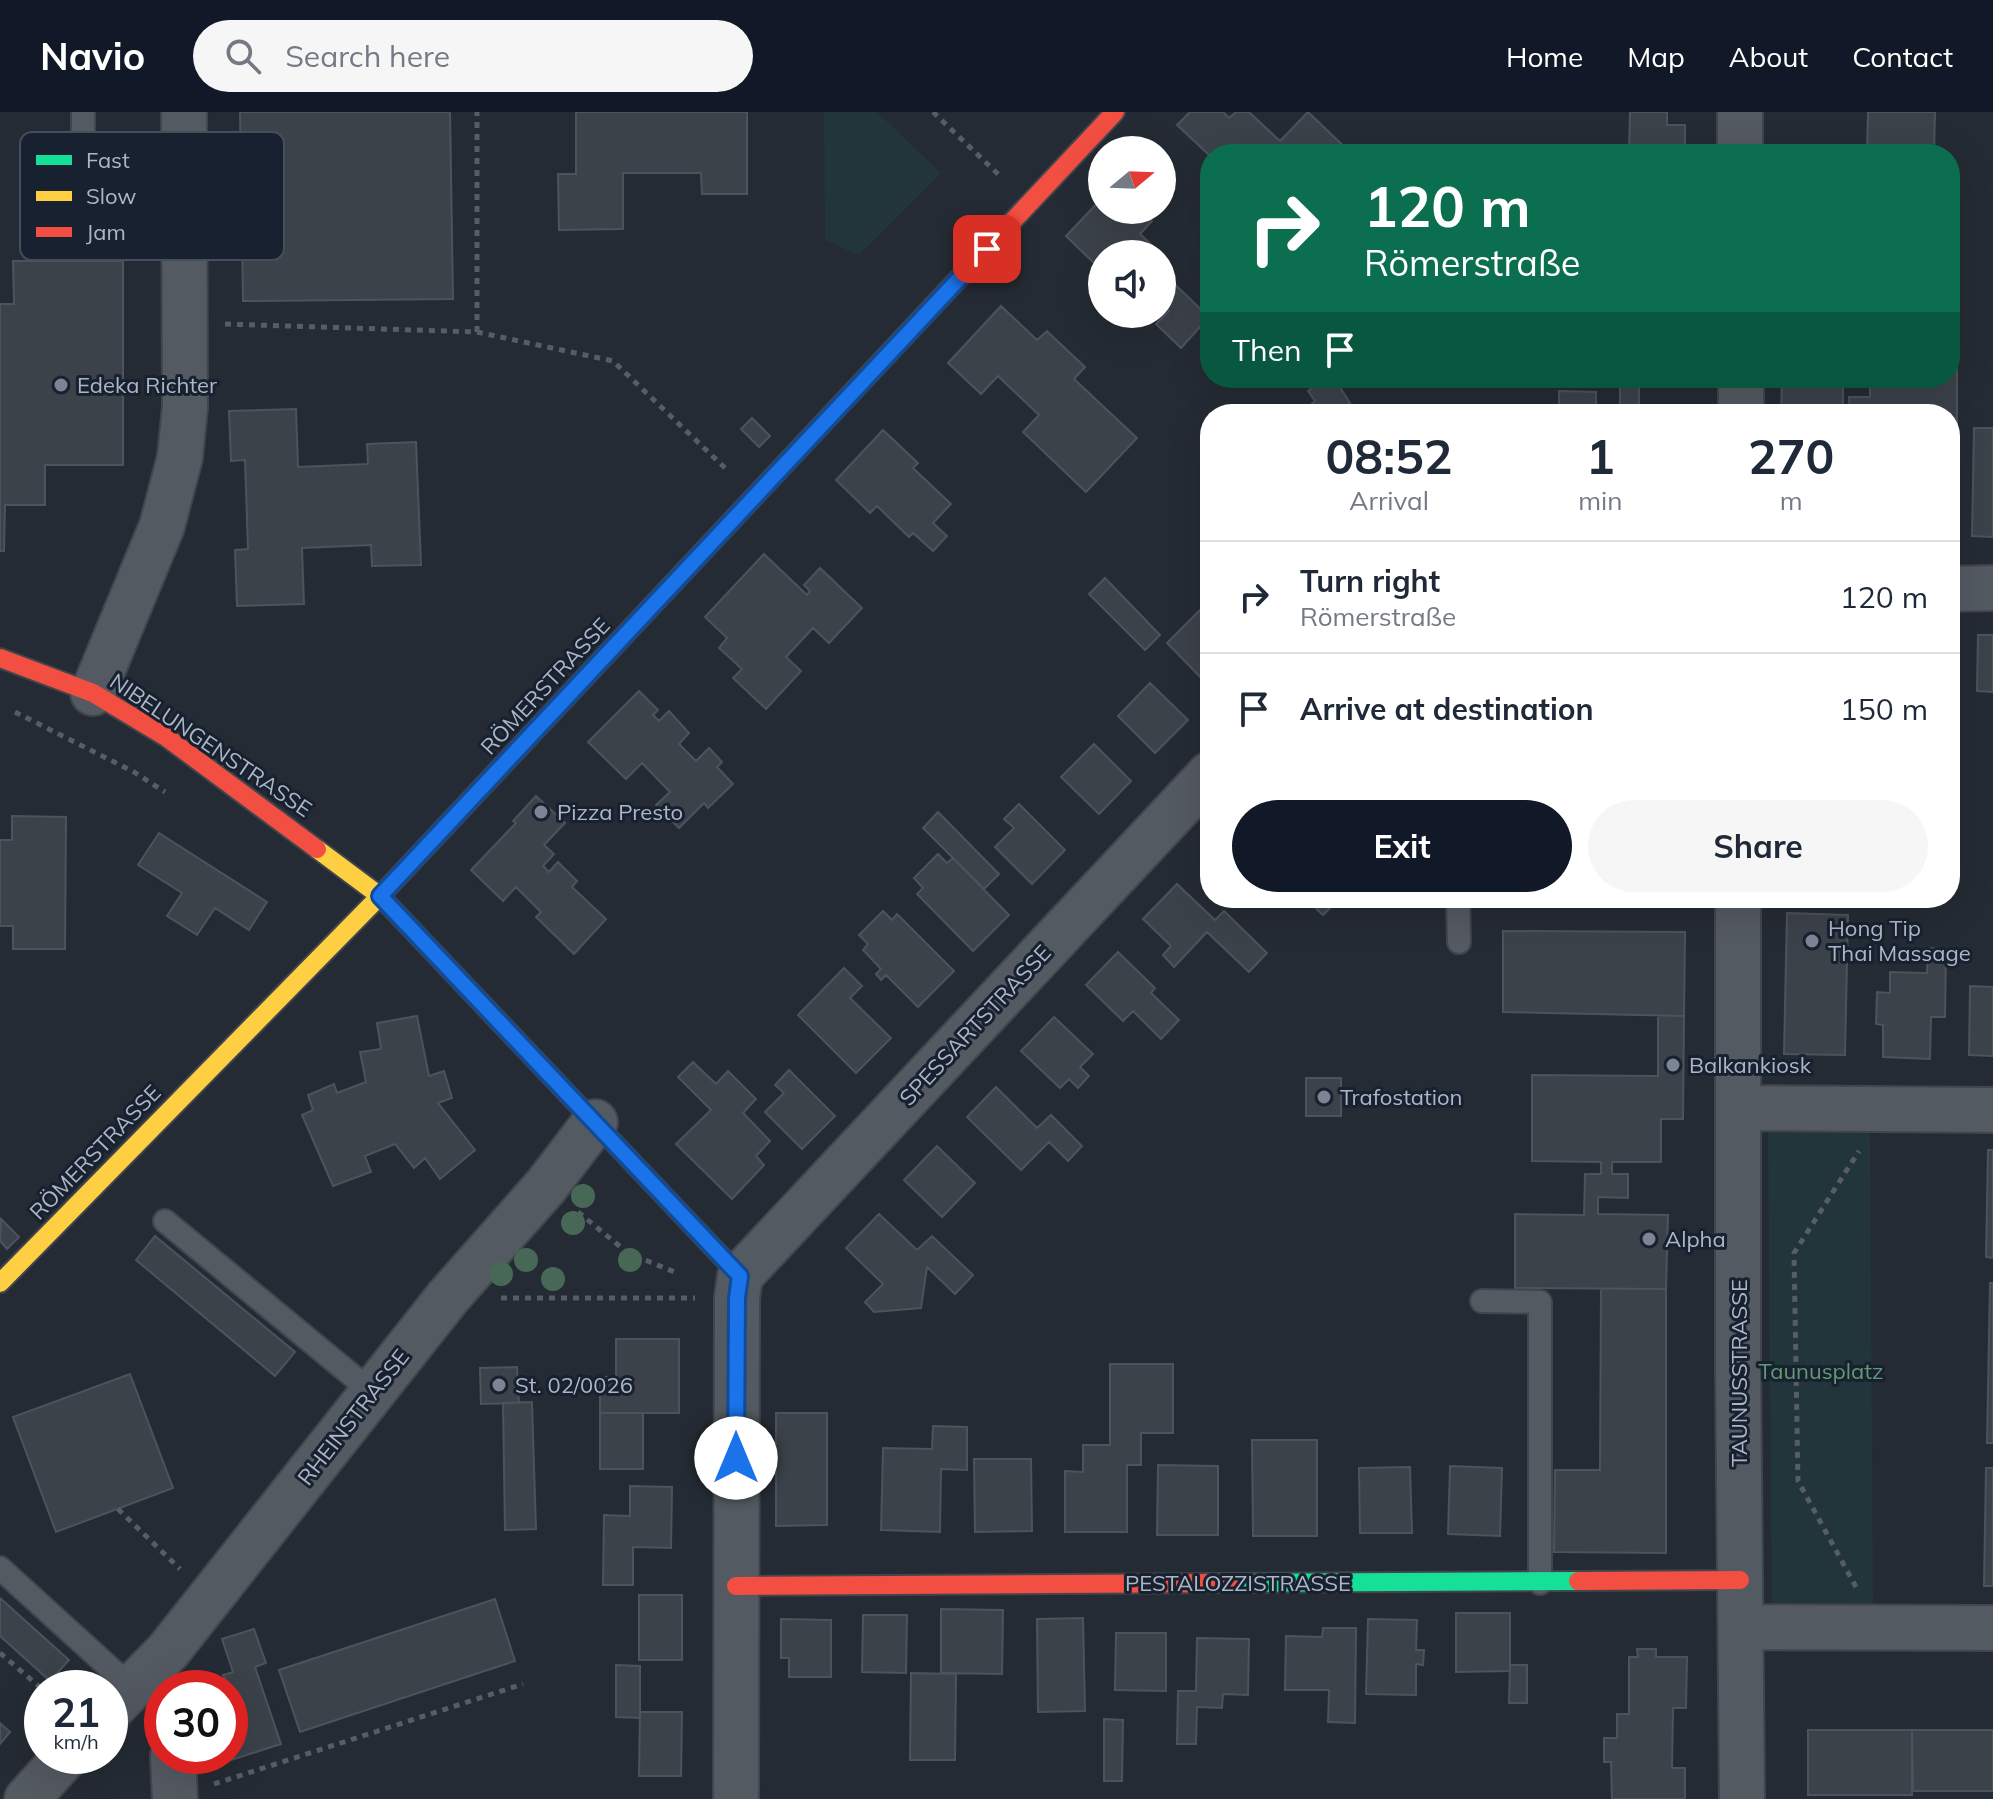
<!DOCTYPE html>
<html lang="en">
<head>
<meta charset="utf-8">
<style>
  :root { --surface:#fff; --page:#f6f6f7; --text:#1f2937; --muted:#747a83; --line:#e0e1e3; --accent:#111827 }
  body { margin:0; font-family:Mulish,sans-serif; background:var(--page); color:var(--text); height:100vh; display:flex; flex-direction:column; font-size:30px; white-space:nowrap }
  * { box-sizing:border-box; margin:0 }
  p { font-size:26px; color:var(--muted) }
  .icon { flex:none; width:44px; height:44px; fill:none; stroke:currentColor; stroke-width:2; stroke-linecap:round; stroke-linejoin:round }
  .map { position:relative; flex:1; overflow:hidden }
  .drawer { position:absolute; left:1200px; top:292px; width:760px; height:504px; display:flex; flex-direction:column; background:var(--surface); border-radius:32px; box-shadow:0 8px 32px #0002 }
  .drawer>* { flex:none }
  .guide { position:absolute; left:1200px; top:32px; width:760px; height:244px; border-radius:32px; box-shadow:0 8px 32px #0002; background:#0b6e4f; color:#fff; overflow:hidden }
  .needle { width:52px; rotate:71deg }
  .buttons { position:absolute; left:1088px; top:24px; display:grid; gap:16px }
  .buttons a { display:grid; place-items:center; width:88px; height:88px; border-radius:50%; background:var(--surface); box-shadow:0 8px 32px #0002; font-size:40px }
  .speed { position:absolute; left:24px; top:1558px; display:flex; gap:16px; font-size:40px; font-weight:700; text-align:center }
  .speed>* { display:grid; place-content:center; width:104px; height:104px; border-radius:50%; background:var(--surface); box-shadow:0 8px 32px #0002; line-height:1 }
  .speed small { font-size:20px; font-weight:400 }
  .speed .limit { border:12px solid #d22; background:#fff; color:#111 }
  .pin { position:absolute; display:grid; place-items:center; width:68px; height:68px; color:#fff; margin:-34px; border-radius:16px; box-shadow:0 4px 12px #0006 }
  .me { position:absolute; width:88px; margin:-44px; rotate:0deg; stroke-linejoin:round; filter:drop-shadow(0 0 6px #0008) }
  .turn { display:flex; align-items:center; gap:28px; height:168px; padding:0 32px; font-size:36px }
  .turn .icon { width:104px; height:104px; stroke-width:2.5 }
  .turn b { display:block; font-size:56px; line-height:68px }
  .then { display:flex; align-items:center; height:76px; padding:0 32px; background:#0003; gap:16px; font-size:30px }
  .eta { display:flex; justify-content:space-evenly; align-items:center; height:136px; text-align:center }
  .eta b { font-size:48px; font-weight:700; line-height:56px }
  .action { display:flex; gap:16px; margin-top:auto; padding:16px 32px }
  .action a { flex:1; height:92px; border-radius:48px; background:var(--accent); color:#fff; font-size:32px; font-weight:700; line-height:92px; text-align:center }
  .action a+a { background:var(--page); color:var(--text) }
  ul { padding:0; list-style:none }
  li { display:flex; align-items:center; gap:24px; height:112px; padding:0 32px; border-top:2px solid var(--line) }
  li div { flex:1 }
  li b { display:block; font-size:30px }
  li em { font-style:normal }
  header { display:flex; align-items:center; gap:48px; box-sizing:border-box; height:112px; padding:0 40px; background:var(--accent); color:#fff }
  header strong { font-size:38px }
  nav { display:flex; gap:44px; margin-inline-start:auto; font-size:28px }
  .search { width:560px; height:72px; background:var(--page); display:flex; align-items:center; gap:20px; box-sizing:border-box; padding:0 28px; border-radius:44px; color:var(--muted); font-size:30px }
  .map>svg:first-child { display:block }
</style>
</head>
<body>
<header>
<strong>Navio</strong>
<div class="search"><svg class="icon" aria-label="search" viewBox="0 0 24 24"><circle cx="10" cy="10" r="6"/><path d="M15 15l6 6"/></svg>Search here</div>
<nav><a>Home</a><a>Map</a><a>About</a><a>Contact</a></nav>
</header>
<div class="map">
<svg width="1993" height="1687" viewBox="0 0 1993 1687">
  <rect width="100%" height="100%" fill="#252b34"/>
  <path fill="#22353a" d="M824 0H877L941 61 859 143 825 128Z
    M1870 1019 1873 1498H1772L1768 1020Z"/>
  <path fill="#3c424a" stroke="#4c535c" stroke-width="2" d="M240 0H450L453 187 243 189Z
    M576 0H747V82H702L701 61H623V117L559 118 558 62H576Z
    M1190 0H1223L1229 6 1236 0H1249L1280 29 1308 0 1352 42H1255L1248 36 1242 42H1210V44L1177 13Z
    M1630 0H1667V13H1685V42H1629Z
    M1868 0H1935L1934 42H1867Z
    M1102 86V98H1140L1152 109 1140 122 1155 136 1150 142H1102V159L1066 124Z
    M13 149H123V353H45V393H5L4 439H0V192H14Z
    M1162 160 1209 205 1181 236 1156 212 1169 199 1162 192Z
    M1001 194 1037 228 1047 219 1085 255 1074 267 1137 326 1086 380 1023 320 1039 303 998 264 981 282 948 251Z
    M1950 221H1957V311H1950V302H1850L1849 285H1870V270H1899V266H1950Z
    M1327 266H1334L1350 291 1340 298 1343 302H1311L1307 296 1315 289 1308 279Z
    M1620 266H1639V302H1620Z
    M1782 266H1843V302H1781Z
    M1559 279 1596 280V302H1559Z
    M296 297 298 355 368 352 367 332 416 330 421 453 372 454 371 433 302 436 304 492 237 494 235 438 248 437 245 348 231 349 229 299Z
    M752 306 770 324 759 335 741 317Z
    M1974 316H1993V425L1972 424Z
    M883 318 918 351 913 356 951 392 933 411 947 424 933 439 913 421 909 425 877 394 870 401 836 368Z
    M764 442 807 483 810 479 804 473 820 456 862 496 829 531 813 516 786 545 801 559 766 597 733 566 742 557 719 536 727 526 705 505Z
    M1105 466 1160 523 1145 538 1089 482Z
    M1200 498 1210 508V575L1167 531Z
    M1978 523H1993V580L1977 579Z
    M1150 571 1188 608 1155 641 1118 604Z
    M639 579 658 598 653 603 659 609 669 599 689 621 679 632 696 649 709 636 722 650 717 655 733 672 708 696 704 691 679 716 656 693 670 680 642 651 626 667 588 630Z
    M1094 632 1131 669 1099 702 1061 665Z
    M536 684 565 711 544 733 554 742 543 754 549 760 558 750 577 769 572 775 606 807 574 842 536 805 541 800 516 775 503 789 471 758 516 711 513 709Z
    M1019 692 1065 738 1032 772 995 735 1014 716 1004 707Z
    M938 700 999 762 984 777 923 716Z
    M12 704 66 705 65 837H13V814H0V728H12Z
    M159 721 267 790 249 818 215 796 197 823 167 804 182 781 138 753Z
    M938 742 947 751 953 746 1009 803 973 839 917 782 923 776 914 766Z
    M1177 772 1215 808 1224 799 1267 841 1249 860 1207 820 1174 855 1163 843 1171 834 1143 807Z
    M1305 786H1340L1323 803Z
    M883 799 892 808 897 802 954 859 918 895 886 863 881 868 876 862 881 857 863 838 868 832 859 823Z
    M1787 801 1848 803 1845 943 1784 942Z
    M1503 819 1685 820 1684 904 1503 900Z
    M1928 836 1946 837 1945 905H1931L1930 947 1883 945V913L1876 912 1877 880 1890 881V860L1927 861Z
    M1118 840 1155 876 1151 881 1179 908 1161 927 1133 899 1123 909 1086 873Z
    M844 856 862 874 850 886 891 926 856 961 798 903Z
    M1970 874 1993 875V944L1969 943Z
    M417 904 429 964 444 959 452 986 438 991 475 1038 440 1067 425 1046 414 1056 395 1032 365 1044 371 1060 333 1074 302 1003 313 998 308 983 334 972 337 981 366 970 360 940 381 937 377 911Z
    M1658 904H1684L1683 1007H1661V1050H1612V1062H1628V1086L1598 1085V1102L1668 1103 1666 1177 1515 1176V1102L1584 1103 1585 1062H1601V1050L1532 1049V963L1658 964Z
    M1054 905 1093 942 1080 955 1089 964 1078 976 1069 967 1060 976 1021 939Z
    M693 950 716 972 728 959 756 987 743 1001 770 1029 756 1044 764 1053 732 1087 676 1032 711 998 678 965Z
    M789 958 835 1004 802 1037 765 1000 784 981 775 973Z
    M1306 966H1341V1004H1306Z
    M996 975 1037 1016 1051 1003 1082 1034 1068 1049 1049 1030 1021 1058 967 1005Z
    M937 1034 975 1071 942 1105 904 1068Z
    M1988 1038H1993V1146L1986 1145Z
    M879 1102 917 1138 932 1124 973 1163 955 1182 927 1155 921 1196 874 1200 865 1190 883 1172 846 1136Z
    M1 1107 19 1125 7 1137 0 1129Z
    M155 1124 295 1240 275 1264 136 1148Z
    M1990 1171H1993V1331H1987Z
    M1601 1177H1666V1441L1554 1440 1555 1358H1600Z
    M616 1227H679V1301H600V1265H616Z
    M1110 1252H1173V1321H1141V1353H1127V1420H1065V1359L1083 1360V1333H1110Z
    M517 1255 519 1291 481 1292 480 1256Z
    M130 1262 173 1376 56 1420 13 1305Z
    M532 1290 536 1417 505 1418 503 1291Z
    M600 1301H643V1357H600Z
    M776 1301H827V1413L776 1414Z
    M933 1314 967 1315V1358L941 1357 940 1420 881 1418 883 1336 932 1337Z
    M1252 1328H1317V1424H1253Z
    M974 1347H1031L1032 1419 975 1420Z
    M1158 1353 1218 1354V1423H1157Z
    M1450 1354 1502 1356 1500 1424 1448 1422Z
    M1410 1355 1412 1421H1360L1359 1356Z
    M1986 1356H1993V1474H1984Z
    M630 1374 672 1375 671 1436 633 1435V1473H603L604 1403 630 1404Z
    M639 1483H682V1548H639Z
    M0 1486 69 1548 50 1569 0 1524Z
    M495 1487 515 1549 300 1620 279 1558Z
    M941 1497 1003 1498 1002 1562 941 1561Z
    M1456 1501H1510V1559L1456 1560Z
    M863 1503H907L906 1561 862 1560Z
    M1083 1506 1085 1599 1038 1600 1037 1507Z
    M781 1507 831 1508V1565H789V1546H781Z
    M1368 1507 1417 1508 1416 1538H1424L1423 1553 1416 1552V1583L1366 1582Z
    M1323 1516H1356L1355 1611 1328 1610 1329 1578H1285L1286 1524 1322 1525Z
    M254 1517 266 1551 255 1555 281 1632 228 1649 226 1644H230V1589H232L230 1576 223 1563 233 1560 222 1527Z
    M1116 1521H1166V1579L1115 1578Z
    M1197 1526 1249 1527 1248 1583 1223 1582 1222 1596 1197 1595 1196 1632H1177L1178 1579H1196Z
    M1637 1537H1656V1545H1687L1686 1596H1673L1672 1656H1685V1687H1612L1611 1650H1604V1626H1617V1602H1629V1545H1638Z
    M616 1553 640 1554V1606L616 1605Z
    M1510 1553H1527V1591H1509Z
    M911 1561 956 1562 955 1648H910Z
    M640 1600H682L681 1664H639Z
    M1104 1607 1123 1608 1122 1669H1104Z
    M0 1611 10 1620 0 1632Z
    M1808 1618H1912V1683H1808Z
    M1912 1618H1993V1679H1913Z"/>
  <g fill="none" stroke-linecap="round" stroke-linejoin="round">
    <defs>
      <path id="lane" d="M83 0V109L184 111
        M1458 786 1459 830
        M165 1109 372 1280
        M1482 1189 1540 1190V1471
        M0 1456 132 1576"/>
      <path id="street" d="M1740 0V42
        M1741 266V302
        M1950 477 1993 476
        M93 581 162 414 180 345 185 295 184 0
        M1738 786V1253L1742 1687
        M1738 996 1993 998
        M1741 1515 1993 1516
        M110 1598 168 1539 448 1185 546 1074 595 1010
        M173 1644 175 1687
        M27 1687 66 1644
        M736 1687 737 1186 740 1164 1210 662"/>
      <path id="fast" d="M456 703 933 194
        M1230 1471 1578 1469"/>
      <path id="slow" d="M317 737 380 784 740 1164
        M0 1171 380 784 456 703"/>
      <path id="jam" d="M933 194 1115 0
        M0 546 93 581 166 625 317 737
        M1578 1469 1740 1468
        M736 1474 1230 1471"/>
    </defs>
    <use href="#lane" stroke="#41454c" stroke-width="26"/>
    <use href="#street" stroke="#41454c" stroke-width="48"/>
    <use href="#fast" stroke="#41454c" stroke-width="22"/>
    <use href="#slow" stroke="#41454c" stroke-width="22"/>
    <use href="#jam" stroke="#41454c" stroke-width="22"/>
    <path stroke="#575d65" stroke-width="5" stroke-dasharray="6 6" stroke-linecap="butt" d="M933 0 999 63
      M47 110 48 149
      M225 212 477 220 613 249 725 356
      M477 220V0
      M15 600 134 660 165 680
      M578 1100 628 1141 677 1161
      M501 1186H695
      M118 1397 180 1457
      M1856 1475 1798 1369 1794 1141 1859 1039
      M0 1541 42 1577
      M214 1672 523 1572"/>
    <use href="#lane" stroke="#545a62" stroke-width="22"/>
    <use href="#street" stroke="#545a62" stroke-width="44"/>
    <use href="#fast" stroke="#16e098" stroke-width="18"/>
    <use href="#slow" stroke="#ffcf43" stroke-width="18"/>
    <use href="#jam" stroke="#f24e42" stroke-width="18"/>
  </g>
  <g fill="#476856">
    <circle cx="583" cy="1084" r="12"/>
    <circle cx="573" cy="1111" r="12"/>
    <circle cx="526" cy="1148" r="12"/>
    <circle cx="630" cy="1148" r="12"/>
    <circle cx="501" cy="1162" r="12"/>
    <circle cx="553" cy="1167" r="12"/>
  </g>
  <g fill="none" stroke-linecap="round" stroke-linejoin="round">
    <defs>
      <path id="route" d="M736 1346 737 1186 740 1164 380 784 987 137"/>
    </defs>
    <use href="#route" stroke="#114b97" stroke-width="20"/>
    <use href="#route" stroke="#1a73e8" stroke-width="14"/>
  </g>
  <g fill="#7d8594" stroke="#18212f" stroke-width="3">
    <circle cx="61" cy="273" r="8"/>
    <circle cx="541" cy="700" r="8"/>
    <circle cx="1812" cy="829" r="8"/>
    <circle cx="1673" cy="953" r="8"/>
    <circle cx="1324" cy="985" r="8"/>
    <circle cx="1649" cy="1127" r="8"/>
    <circle cx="499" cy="1273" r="8"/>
  </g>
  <g text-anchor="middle" stroke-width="6" stroke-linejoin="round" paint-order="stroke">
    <g font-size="22" fill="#adb6c7" stroke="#18212f" text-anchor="start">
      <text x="77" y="281">Edeka Richter</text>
      <text x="557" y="708">Pizza Presto</text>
      <text x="1828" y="824">Hong Tip<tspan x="1828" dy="25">Thai Massage</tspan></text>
      <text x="1689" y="961">Balkankiosk</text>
      <text x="1340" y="993">Trafostation</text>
      <text x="1665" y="1135">Alpha</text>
      <text x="515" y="1281">St. 02/0026</text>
    </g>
    <g font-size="22" fill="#adb6c7" stroke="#18212f">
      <text transform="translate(545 574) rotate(-47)" y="8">RÖMERSTRASSE</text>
      <text transform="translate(211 633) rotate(34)" y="8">NIBELUNGENSTRASSE</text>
      <text transform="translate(975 913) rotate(-47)" y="8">SPESSARTSTRASSE</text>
      <text transform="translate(95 1040) rotate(-46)" y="8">RÖMERSTRASSE</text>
      <text transform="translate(1739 1261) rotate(-90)" y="8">TAUNUSSTRASSE</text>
      <text transform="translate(353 1305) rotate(-52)" y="8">RHEINSTRASSE</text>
      <text x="1238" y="1479">PESTALOZZISTRASSE</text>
    </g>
    <g font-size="22" fill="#639971" stroke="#18212f">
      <text x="1821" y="1267">Taunusplatz</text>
    </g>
  </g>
  <rect x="20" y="20" width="264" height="128" rx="12" fill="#18212f" stroke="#454e5d" stroke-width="2"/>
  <rect x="36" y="43" width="36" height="10" fill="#16e098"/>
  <rect x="36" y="79" width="36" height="10" fill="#ffcf43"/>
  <rect x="36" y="115" width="36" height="10" fill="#f24e42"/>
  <g font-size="22" fill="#adb6c7">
    <text x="86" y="56">Fast</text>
    <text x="86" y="92">Slow</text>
    <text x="86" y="128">Jam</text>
  </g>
</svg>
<div class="buttons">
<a><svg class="needle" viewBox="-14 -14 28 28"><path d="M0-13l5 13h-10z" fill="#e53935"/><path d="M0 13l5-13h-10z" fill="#747a83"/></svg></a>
<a><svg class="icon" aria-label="sound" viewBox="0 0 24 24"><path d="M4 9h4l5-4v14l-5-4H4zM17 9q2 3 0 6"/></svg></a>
</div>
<div class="speed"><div>21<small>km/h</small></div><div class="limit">30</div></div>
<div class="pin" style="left:987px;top:137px;background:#d93025"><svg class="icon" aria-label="arrive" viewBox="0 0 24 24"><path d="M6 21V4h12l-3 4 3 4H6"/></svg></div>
<svg class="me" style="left:736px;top:1346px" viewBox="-20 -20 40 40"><circle r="19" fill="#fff"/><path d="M0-13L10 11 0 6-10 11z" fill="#1a73e8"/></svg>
<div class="guide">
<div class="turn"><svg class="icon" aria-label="right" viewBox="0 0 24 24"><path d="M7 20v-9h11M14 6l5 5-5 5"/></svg><div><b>120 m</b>Römerstraße</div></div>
<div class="then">Then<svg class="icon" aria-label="arrive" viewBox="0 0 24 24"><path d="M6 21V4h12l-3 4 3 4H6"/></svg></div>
</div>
<section class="drawer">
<div class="eta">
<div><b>08:52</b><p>Arrival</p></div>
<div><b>1</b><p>min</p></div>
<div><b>270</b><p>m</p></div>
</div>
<ul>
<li><svg class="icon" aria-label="right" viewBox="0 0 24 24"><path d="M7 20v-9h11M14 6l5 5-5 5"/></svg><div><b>Turn right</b><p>Römerstraße</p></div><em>120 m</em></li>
<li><svg class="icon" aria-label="arrive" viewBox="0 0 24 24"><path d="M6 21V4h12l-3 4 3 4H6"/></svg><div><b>Arrive at destination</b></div><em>150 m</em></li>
</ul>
<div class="action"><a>Exit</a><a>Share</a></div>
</section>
</div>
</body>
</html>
